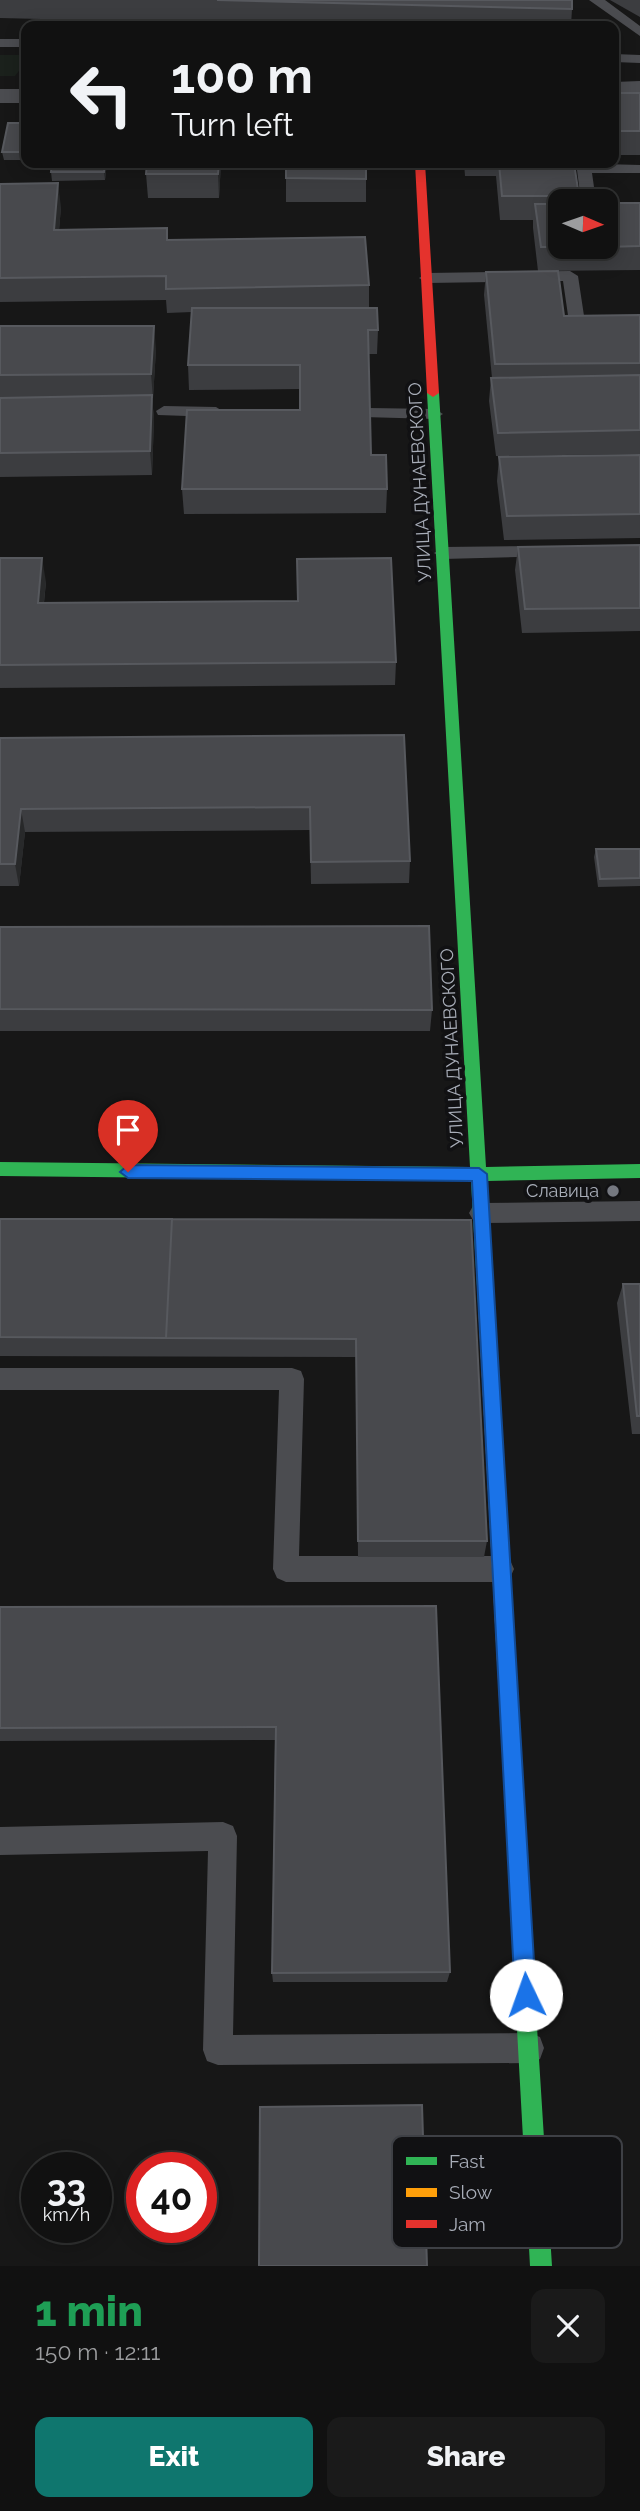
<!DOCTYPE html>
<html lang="en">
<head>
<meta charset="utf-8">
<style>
  :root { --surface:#111; --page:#1a1a1a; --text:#f1f3f6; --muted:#9c9d9f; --line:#303131; --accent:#0f766e }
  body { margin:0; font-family:Raleway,sans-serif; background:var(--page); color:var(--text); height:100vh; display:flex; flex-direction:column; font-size:26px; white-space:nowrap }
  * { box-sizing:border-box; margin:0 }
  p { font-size:23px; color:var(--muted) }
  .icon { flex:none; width:38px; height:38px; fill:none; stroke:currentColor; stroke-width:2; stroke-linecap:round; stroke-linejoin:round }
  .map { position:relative; height:2266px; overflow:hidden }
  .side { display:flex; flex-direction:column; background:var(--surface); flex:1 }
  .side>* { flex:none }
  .top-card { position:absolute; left:21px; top:21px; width:598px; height:147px; border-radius:14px; box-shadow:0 4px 18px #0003,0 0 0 2px var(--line); background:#111; color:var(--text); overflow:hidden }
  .needle { width:46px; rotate:92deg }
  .controls { position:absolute; left:548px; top:189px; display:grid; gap:14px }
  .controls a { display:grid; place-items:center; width:70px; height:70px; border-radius:14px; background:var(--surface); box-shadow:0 4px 18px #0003,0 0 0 2px var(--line); font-size:35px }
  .speed { position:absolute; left:21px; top:2152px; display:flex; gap:14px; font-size:35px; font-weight:700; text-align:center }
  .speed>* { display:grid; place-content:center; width:91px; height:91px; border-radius:50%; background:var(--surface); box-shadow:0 4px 18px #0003,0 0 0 2px var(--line); line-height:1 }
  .speed small { font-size:18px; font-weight:400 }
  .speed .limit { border:10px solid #d22; background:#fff; color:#111 }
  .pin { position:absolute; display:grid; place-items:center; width:60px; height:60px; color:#fff; margin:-72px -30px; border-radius:50% 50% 50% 0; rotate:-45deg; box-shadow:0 0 7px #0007 }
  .pin .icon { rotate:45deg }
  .me { position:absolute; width:77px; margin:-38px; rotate:357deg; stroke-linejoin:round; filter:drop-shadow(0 0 5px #0008) }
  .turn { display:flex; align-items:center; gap:24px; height:147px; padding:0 35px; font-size:32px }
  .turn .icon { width:91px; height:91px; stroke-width:2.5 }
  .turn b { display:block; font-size:49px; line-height:60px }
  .round { display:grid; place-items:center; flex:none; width:74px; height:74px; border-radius:14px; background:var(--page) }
  .head { display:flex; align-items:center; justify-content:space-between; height:119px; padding:0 35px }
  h1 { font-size:42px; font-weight:800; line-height:52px; color:#1e9e55 }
  .primary-button { display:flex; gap:14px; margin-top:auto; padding:14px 35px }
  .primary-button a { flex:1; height:80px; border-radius:14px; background:var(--accent); color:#fff; font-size:28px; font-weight:800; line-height:80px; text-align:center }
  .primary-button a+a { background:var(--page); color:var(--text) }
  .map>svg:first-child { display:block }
</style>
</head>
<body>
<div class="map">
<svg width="640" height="2266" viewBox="0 0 640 2266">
  <rect width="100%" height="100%" fill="#171717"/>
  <path fill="#1b211c" d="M0 55H26V62L15 76H0Z"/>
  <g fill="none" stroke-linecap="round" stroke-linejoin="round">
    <path fill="#4b4c50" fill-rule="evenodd" d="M589 0H605L640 26V36Z
      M0 39H26V47H0Z
      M614 54 640 55V63L614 62Z
      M565 163 640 165V173H592L596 201H581L577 170Z
      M570 271 578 276 586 329 578 334 570 329 563 281 427 283 419 278 427 273Z
      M164 406 216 407 224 412 216 417 158 415 156 411Z
      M369 408 435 409 443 414 435 419 363 417 361 413Z
      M546 546 552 548 555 552 552 556 443 559 434 553 443 547Z
      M640 1201V1221L481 1223 473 1220 469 1213 473 1206 481 1203Z
      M0 1368H292L301 1371 304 1379 299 1556H501L510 1560 514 1569 510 1578 501 1582H286L277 1578 273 1569 279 1390H0Z
      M223 1822 233 1826 237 1836 233 2035 529 2033 540 2037 544 2048 540 2059 529 2063 218 2065 207 2061 203 2050 208 1851 0 1855V1827Z"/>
    <path fill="#4b4c50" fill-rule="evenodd" d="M640 81V95L614 96V82Z
      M0 89H26V103H0Z"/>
    <path fill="#30b455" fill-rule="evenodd" d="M433 389 439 393 486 1167 640 1164V1178L487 1181 494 1304 492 1309 486 1311 480 1309 478 1304 471 1181 0 1176V1162L470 1167 427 393Z
      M526 2001 533 2004 536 2011 552 2266H530L516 2011 519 2004Z"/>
    <path fill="#ff9f0a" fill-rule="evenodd" d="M486 1297 492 1299 494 1304 515 1662 513 1669 506 1671 499 1669 497 1662 478 1304 480 1299Z"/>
    <path fill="#e5322d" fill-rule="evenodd" d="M415 163H425L439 393 433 397 427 393Z
      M506 1653 513 1655 515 1662 536 2011 533 2018 526 2021 519 2018 516 2011 497 1662 499 1655Z"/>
  </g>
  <path fill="#3c3d40" d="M0 0H572V9L571 26H322L0 18Z
    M610 0H640V17Z
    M614 93H640V155H614Z
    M26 123V160H4L2 152Z
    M52 163H107L105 180 52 181 51 172Z
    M147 163H221L219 198H148L146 174Z
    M366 163V202H286V178Z
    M464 163H574L579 196 578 201H560V247L640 203V270L538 271 533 228V220H500L496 176H465Z
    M0 184 61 207 59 230 168 240 369 285V308L378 330 377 354H368L371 455 387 489 386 513 184 514 182 489 300 410V389L189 390 188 365 192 312 167 313 166 300 0 302Z
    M486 272 564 316 640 315V454L496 456 489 401 491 378H492L484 295Z
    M0 326 156 349 153 398H152L154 419 152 475 0 477Z
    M640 455V538L504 540 497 481 499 457Z
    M640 545V631L522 633 515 570 518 547Z
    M0 558 46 582 44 603 396 662 395 685 0 688Z
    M404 735 410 861 409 883 311 884 310 830 25 832 19 886H0V738Z
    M596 849H640V886L598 887 594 857Z
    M0 927 432 1010 430 1031H0Z
    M0 1219 471 1220 487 1541 484 1557H358L356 1357 0 1356Z
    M623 1284H640V1434H632L617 1303Z
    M436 1606 450 1972 447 1982H273L272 1973 275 1740 0 1741V1607Z"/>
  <path fill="#28292a" d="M105 163H107L105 180 104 172Z
    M219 163H221L219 198 218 174Z
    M58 183 61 207 57 253 54 230Z
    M154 326 156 349 153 398 151 374Z
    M152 395 154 419 152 475 150 451Z
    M42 558 46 582 41 627 38 603Z
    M21 809 25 832 19 886 15 864Z"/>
  <path fill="#48494d" stroke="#57595e" stroke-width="2" d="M217 0H572V9Z
    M614 93H640V131H614Z
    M8 123H26V152H2Z
    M52 163H105L104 172H51Z
    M147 163H219L218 174H146Z
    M286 163H366V179L286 178Z
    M499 163H574L579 196H502Z
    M58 183 54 230 167 228V240L365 237 369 285 166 289V276L0 278V184Z
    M606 203H640V246L606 247Z
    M535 204H560V247H580H541Z
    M558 271 564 316 640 315V363L495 364 486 272Z
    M192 308H377L378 330H368L371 455H386L387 489H182L187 410H300V365H188Z
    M0 326H154L151 374 0 375Z
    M640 375V430L498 433 491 378Z
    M152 395 150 451 0 453V398Z
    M640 455V514L507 516 499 457Z
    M640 545V608L525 609 518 547Z
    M0 558H42L38 603 298 601 297 559 391 558 396 662 0 665Z
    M404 735 410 861 311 862 310 807 21 809 15 864H0V738Z
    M596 849H640V878L600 879Z
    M429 926 432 1010 0 1009V927Z
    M0 1219H172L166 1338 0 1337Z
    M172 1219 471 1220 487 1541H358L356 1339 166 1338Z
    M623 1284H640V1416H637Z
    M436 1606 450 1972 272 1973 276 1727 0 1728V1607Z
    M422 2105 427 2266H259L260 2107Z"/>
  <path fill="#1a73e8" stroke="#114b97" stroke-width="2" d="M128 1165 479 1168 487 1174 536 1995 533 2003 526 2006 518 2003 515 1995 472 1181 128 1178 120 1172Z"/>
  <circle fill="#757880" stroke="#111113" stroke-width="2.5" cx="613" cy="1191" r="7"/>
  <g text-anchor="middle" stroke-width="7" stroke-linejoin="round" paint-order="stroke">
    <g font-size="18" fill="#a8adb8" stroke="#111113">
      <text transform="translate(420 482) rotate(-93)" y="6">УЛИЦА ДУНАЕВСКОГО</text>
      <text transform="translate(452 1048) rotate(-93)" y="6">УЛИЦА ДУНАЕВСКОГО</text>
    </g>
    <g font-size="18" fill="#a8adb8" stroke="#111113" text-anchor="end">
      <text x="599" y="1197">Славица</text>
    </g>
  </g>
  <rect x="392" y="2136" width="230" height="112" rx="10" fill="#111113" stroke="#3e4045" stroke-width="2"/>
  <rect x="406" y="2157" width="31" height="8" fill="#30b455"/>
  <rect x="406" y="2188" width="31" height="9" fill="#ff9f0a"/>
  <rect x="406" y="2220" width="31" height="8" fill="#e5322d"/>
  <g font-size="19" fill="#a8adb8">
    <text x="449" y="2168">Fast</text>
    <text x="449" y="2199">Slow</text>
    <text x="449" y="2231">Jam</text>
  </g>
</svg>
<div class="controls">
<a><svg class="needle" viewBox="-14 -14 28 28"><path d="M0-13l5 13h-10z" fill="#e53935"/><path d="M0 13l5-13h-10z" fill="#9c9d9f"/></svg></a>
</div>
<div class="speed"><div>33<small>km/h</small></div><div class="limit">40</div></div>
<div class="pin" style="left:128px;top:1172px;background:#d93025"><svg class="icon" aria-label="arrive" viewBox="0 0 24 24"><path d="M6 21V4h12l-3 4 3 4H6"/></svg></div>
<svg class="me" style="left:526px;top:1995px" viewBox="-20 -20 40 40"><circle r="19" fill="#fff"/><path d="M0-13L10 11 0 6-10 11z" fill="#1a73e8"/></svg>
<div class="top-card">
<div class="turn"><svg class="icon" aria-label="left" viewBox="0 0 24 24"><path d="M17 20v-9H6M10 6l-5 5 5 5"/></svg><div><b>100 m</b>Turn left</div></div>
</div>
</div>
<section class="side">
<div class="head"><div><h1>1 min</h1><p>150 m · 12:11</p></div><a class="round"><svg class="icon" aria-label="close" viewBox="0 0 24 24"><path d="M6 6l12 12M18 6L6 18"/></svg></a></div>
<div class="primary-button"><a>Exit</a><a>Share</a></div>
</section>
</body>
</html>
